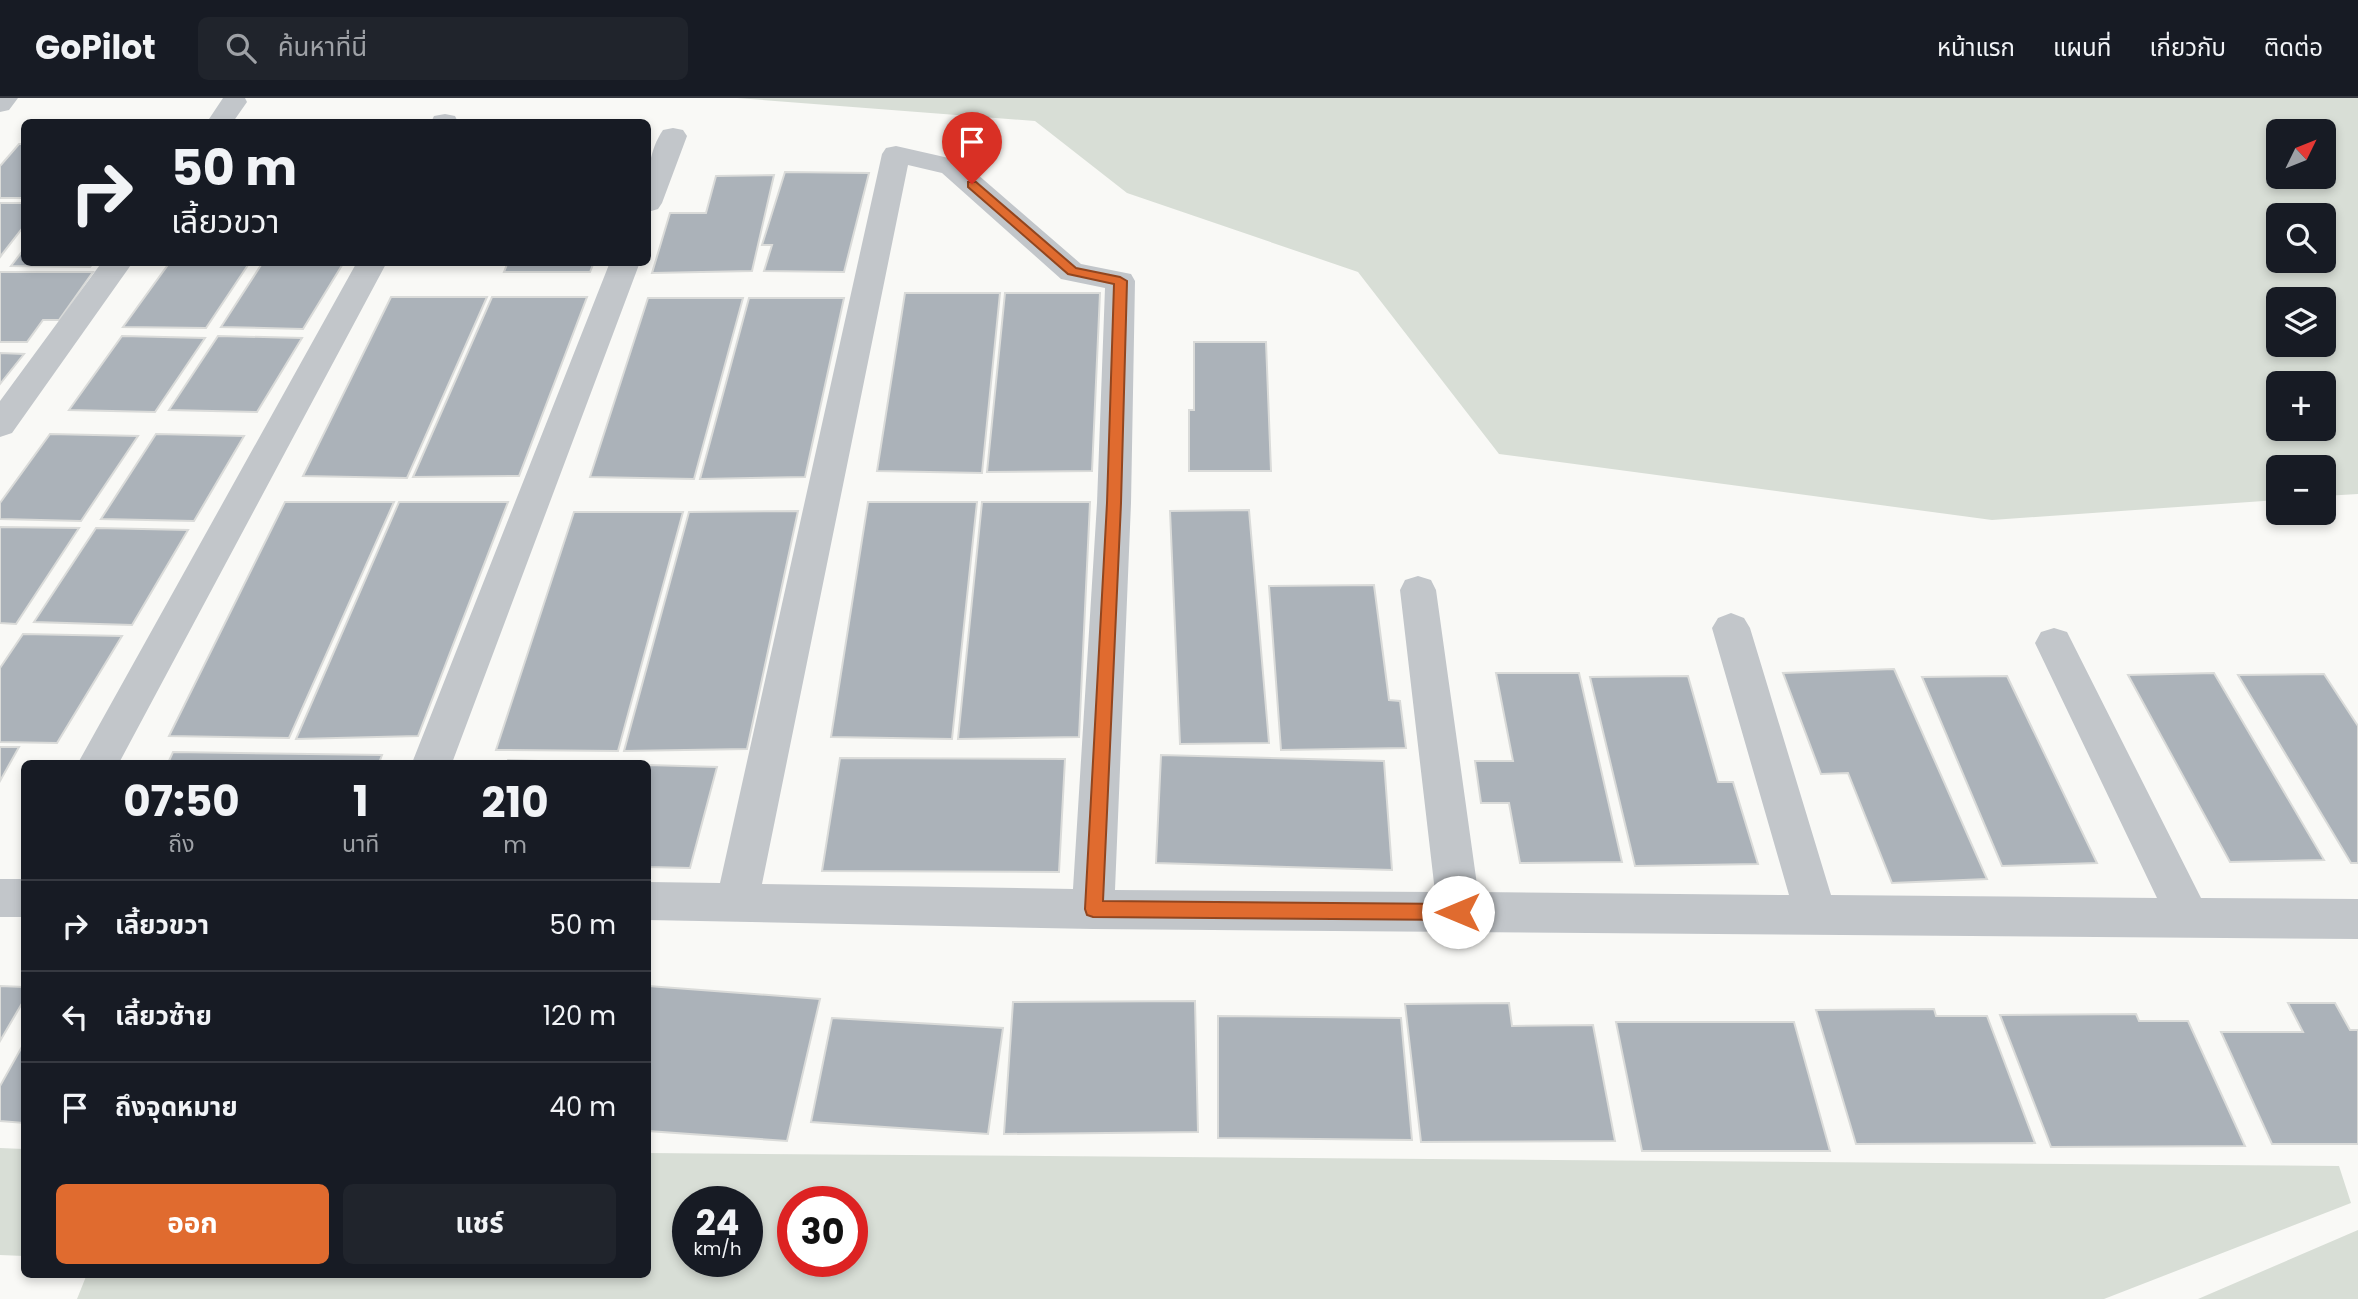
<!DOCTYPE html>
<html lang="th">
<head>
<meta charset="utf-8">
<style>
  :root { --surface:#171b24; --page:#20242c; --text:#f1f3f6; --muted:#9ea1a6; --line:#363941; --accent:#e06b2f }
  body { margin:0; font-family:Poppins,"Noto Sans Thai",sans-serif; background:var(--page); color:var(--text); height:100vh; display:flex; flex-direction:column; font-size:26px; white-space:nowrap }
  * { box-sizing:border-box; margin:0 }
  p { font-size:23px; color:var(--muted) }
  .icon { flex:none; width:38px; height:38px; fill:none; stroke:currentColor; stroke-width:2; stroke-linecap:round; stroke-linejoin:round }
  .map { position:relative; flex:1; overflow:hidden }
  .details { position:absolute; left:21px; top:662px; width:630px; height:518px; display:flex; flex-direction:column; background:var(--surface); border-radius:10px; box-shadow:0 4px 10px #0003 }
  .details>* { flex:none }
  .banner { position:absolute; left:21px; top:21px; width:630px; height:147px; border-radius:10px; box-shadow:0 4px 10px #0003; background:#171b24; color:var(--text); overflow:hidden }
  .needle { width:46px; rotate:47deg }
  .fabs { position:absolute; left:2266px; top:21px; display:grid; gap:14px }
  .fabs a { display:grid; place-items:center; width:70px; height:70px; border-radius:10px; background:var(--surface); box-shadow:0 4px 10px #0003; font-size:35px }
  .speed { position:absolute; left:672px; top:1088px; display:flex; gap:14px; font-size:35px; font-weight:700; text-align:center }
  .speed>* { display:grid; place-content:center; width:91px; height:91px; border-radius:50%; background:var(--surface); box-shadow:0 4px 10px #0003; line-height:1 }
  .speed small { font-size:18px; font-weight:400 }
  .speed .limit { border:10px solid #d22; background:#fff; color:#111 }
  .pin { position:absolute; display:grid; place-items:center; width:60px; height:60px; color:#fff; margin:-72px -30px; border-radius:50% 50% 50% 0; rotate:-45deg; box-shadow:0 0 7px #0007 }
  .pin .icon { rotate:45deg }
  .me { position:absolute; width:77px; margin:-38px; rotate:270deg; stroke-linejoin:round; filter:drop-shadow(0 0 5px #0008) }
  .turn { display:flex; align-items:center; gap:24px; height:147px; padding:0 35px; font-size:32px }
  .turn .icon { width:91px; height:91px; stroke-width:2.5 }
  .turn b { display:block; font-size:49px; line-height:60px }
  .eta { display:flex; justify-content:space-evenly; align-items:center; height:119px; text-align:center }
  .eta b { font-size:42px; font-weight:700; line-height:49px }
  .button { display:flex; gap:14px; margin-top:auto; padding:14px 35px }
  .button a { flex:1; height:80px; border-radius:10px; background:var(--accent); color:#fff; font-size:28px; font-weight:700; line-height:80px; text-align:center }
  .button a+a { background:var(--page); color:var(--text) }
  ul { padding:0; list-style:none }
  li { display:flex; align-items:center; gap:21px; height:91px; padding:0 35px; border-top:2px solid var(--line) }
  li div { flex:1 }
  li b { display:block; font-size:26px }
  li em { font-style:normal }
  header { display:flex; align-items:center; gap:42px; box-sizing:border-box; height:98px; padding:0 35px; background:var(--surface); border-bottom:2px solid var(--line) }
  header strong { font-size:33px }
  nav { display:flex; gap:38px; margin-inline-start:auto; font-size:24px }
  .search { width:490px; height:63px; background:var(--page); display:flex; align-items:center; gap:18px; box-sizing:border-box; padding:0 24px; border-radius:10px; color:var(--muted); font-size:26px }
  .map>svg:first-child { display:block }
</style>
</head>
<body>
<header>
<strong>GoPilot</strong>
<div class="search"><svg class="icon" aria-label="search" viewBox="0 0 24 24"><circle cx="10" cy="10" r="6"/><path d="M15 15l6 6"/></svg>ค้นหาที่นี่</div>
<nav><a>หน้าแรก</a><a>แผนที่</a><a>เกี่ยวกับ</a><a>ติดต่อ</a></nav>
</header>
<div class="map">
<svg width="2358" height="1201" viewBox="0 0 2358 1201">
  <rect width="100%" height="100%" fill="#f9f9f6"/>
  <path fill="#d8ded6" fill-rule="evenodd" d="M737 0H2358V396L2324 398V369H2278V402L1992 422 1499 356 1358 174 1127 95 1035 23ZM2278 33H2324V79H2278ZM2278 117H2324V163H2278ZM2278 201H2324V247H2278ZM2278 285H2324V331H2278Z
    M0 1050 24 1051V1158L0 1157Z
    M648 1055 2339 1068 2351 1105 2104 1201H77L87 1176H648ZM688 1104H747V1164H688ZM793 1104H852V1164H793Z
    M2358 1132V1201H2198Z"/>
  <path fill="#abb2b9" stroke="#dadbd9" stroke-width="2" d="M19 46H24V100H0V68Z
    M785 74 869 75 844 174 764 173 772 147H762Z
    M774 77 752 173 652 175 670 115H706L716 78Z
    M0 105H24V128L0 159Z
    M24 151V164H94L90 169 11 168Z
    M170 164H250L206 230 123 229Z
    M263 164H344L303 231 221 229Z
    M508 164H594L590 174H504Z
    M0 174H93L59 222H43L27 244H0Z
    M905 195H1000L982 375 877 373Z
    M1005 195H1100L1092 373 987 374Z
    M391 199H487L407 380 303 378Z
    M492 199H587L519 378 413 379Z
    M648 200H743L694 381 590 379Z
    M749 200H844L805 379 700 381Z
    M122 238 205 240 155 314 69 312Z
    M218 238 302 240 257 314 169 312Z
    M1194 244H1266L1271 373H1189V312H1194Z
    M0 255 24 256 0 286Z
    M50 336 138 338 81 423 0 421V405Z
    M156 336 244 338 194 423 101 421Z
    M285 404H394L289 640 169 638Z
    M399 404H508L418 638 296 641Z
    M868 404H977L952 641 831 639Z
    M982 404H1090L1079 639 958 641Z
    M1249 412 1269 645 1180 646 1170 413Z
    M798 413 747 651 624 653 689 414Z
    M574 414H683L618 653 496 652Z
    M0 429 79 430 16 526 0 525Z
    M96 430 188 432 132 527 34 524Z
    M1374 487 1389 602 1400 603 1406 650 1281 652 1269 488Z
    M23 536 122 538 57 645 0 644V570Z
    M1894 571 1987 781 1892 785 1848 675 1821 676 1783 575Z
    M1496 575H1579L1622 764 1520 765 1509 705H1481L1475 663H1513Z
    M2214 575 2324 762 2230 764 2128 577Z
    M2324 576 2358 628V765H2351L2238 577Z
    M1688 578 1718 684H1733L1758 766 1635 768 1590 579Z
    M2007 578 2097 765 2002 768 1922 579Z
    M0 649H19L0 683Z
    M173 654 382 657 379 665H168Z
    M1161 657 1384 663 1392 772 1156 765Z
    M840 660 1065 661 1059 774 822 773Z
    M508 662 599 665H507Z
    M648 667 717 669 690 770 648 769Z
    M0 888 24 889V902L0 943Z
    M648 888 820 901 787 1043 648 1033Z
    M1195 903 1198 1034 1004 1036 1013 904Z
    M1509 905 1512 928 1593 927 1615 1043 1421 1044 1405 906Z
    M2288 905H2335L2350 932H2358V1046H2272L2221 934H2303Z
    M1934 911 1936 918H1987L2035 1045 1856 1046 1816 912Z
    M2136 916 2139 923H2188L2245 1048 2051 1049 2000 917Z
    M1218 918 1401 920 1412 1042 1218 1040Z
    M832 920 1003 930 988 1036 811 1024Z
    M1616 924H1794L1830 1053H1642Z
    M24 945V1025L0 1023V988Z"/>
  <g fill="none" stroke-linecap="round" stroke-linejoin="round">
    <path fill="#c2c6ca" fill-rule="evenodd" d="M0 0H18L9 12 0 14Z
      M223 0H245L247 4 233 24H207Z
      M445 16 455 18 458 24H431L434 18Z
      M673 30 683 32 687 38 662 105 658 111 648 114C648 85 646 57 663 32Z
      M896 48 962 63 1081 166 1131 176 1135 183 1131 405 1115 792 1435 794 1400 492 1405 482 1418 478 1431 482 1436 492 1478 794 1789 797 1712 530 1718 520 1731 515 1744 520 1750 530 1831 797 2157 800 2035 545 2041 534 2054 530 2067 534 2201 800 2358 801V841L1093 831 648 822V784L720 785 882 56 886 50ZM908 67 942 75 1061 181 1105 190 1097 405 1073 791 762 786Z
      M102 164H133L12 335 0 339V303Z
      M357 164H387L119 665H78Z
      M610 164H640L452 665H412Z
      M0 781H24V819H0Z"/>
  </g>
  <path fill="#e06b2f" stroke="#92461f" stroke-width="2" d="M968 84H976L1076 170 1120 179 1127 183 1121 405 1103 803 1458 806 1465 808 1467 814 1465 820 1458 822 1093 819 1087 817 1085 811 1107 405 1114 186 1068 176 968 89Z"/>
</svg>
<div class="fabs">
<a><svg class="needle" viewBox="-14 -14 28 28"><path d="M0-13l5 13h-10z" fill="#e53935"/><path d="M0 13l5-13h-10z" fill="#9ea1a6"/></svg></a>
<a><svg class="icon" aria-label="search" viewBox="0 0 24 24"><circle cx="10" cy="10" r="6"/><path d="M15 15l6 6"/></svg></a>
<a><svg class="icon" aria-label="layers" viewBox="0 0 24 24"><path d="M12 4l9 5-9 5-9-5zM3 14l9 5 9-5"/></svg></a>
<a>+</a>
<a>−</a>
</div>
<div class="speed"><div>24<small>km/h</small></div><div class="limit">30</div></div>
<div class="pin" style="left:972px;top:86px;background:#d93025"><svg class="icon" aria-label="arrive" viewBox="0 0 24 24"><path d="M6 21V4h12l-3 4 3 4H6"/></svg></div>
<svg class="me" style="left:1458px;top:814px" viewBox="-20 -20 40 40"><circle r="19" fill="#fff"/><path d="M0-13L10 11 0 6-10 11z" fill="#e06b2f"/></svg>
<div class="banner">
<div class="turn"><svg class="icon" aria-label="right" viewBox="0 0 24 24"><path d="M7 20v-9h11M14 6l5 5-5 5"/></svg><div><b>50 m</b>เลี้ยวขวา</div></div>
</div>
<section class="details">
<div class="eta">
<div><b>07:50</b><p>ถึง</p></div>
<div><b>1</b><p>นาที</p></div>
<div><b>210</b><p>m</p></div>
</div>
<ul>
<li><svg class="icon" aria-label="right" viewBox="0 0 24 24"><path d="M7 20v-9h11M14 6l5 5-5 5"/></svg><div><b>เลี้ยวขวา</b></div><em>50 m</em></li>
<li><svg class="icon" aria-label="left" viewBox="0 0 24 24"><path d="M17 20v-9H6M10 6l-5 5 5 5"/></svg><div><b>เลี้ยวซ้าย</b></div><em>120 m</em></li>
<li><svg class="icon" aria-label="arrive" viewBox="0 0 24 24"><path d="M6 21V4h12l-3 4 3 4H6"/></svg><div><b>ถึงจุดหมาย</b></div><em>40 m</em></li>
</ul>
<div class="button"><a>ออก</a><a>แชร์</a></div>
</section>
</div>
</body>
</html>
